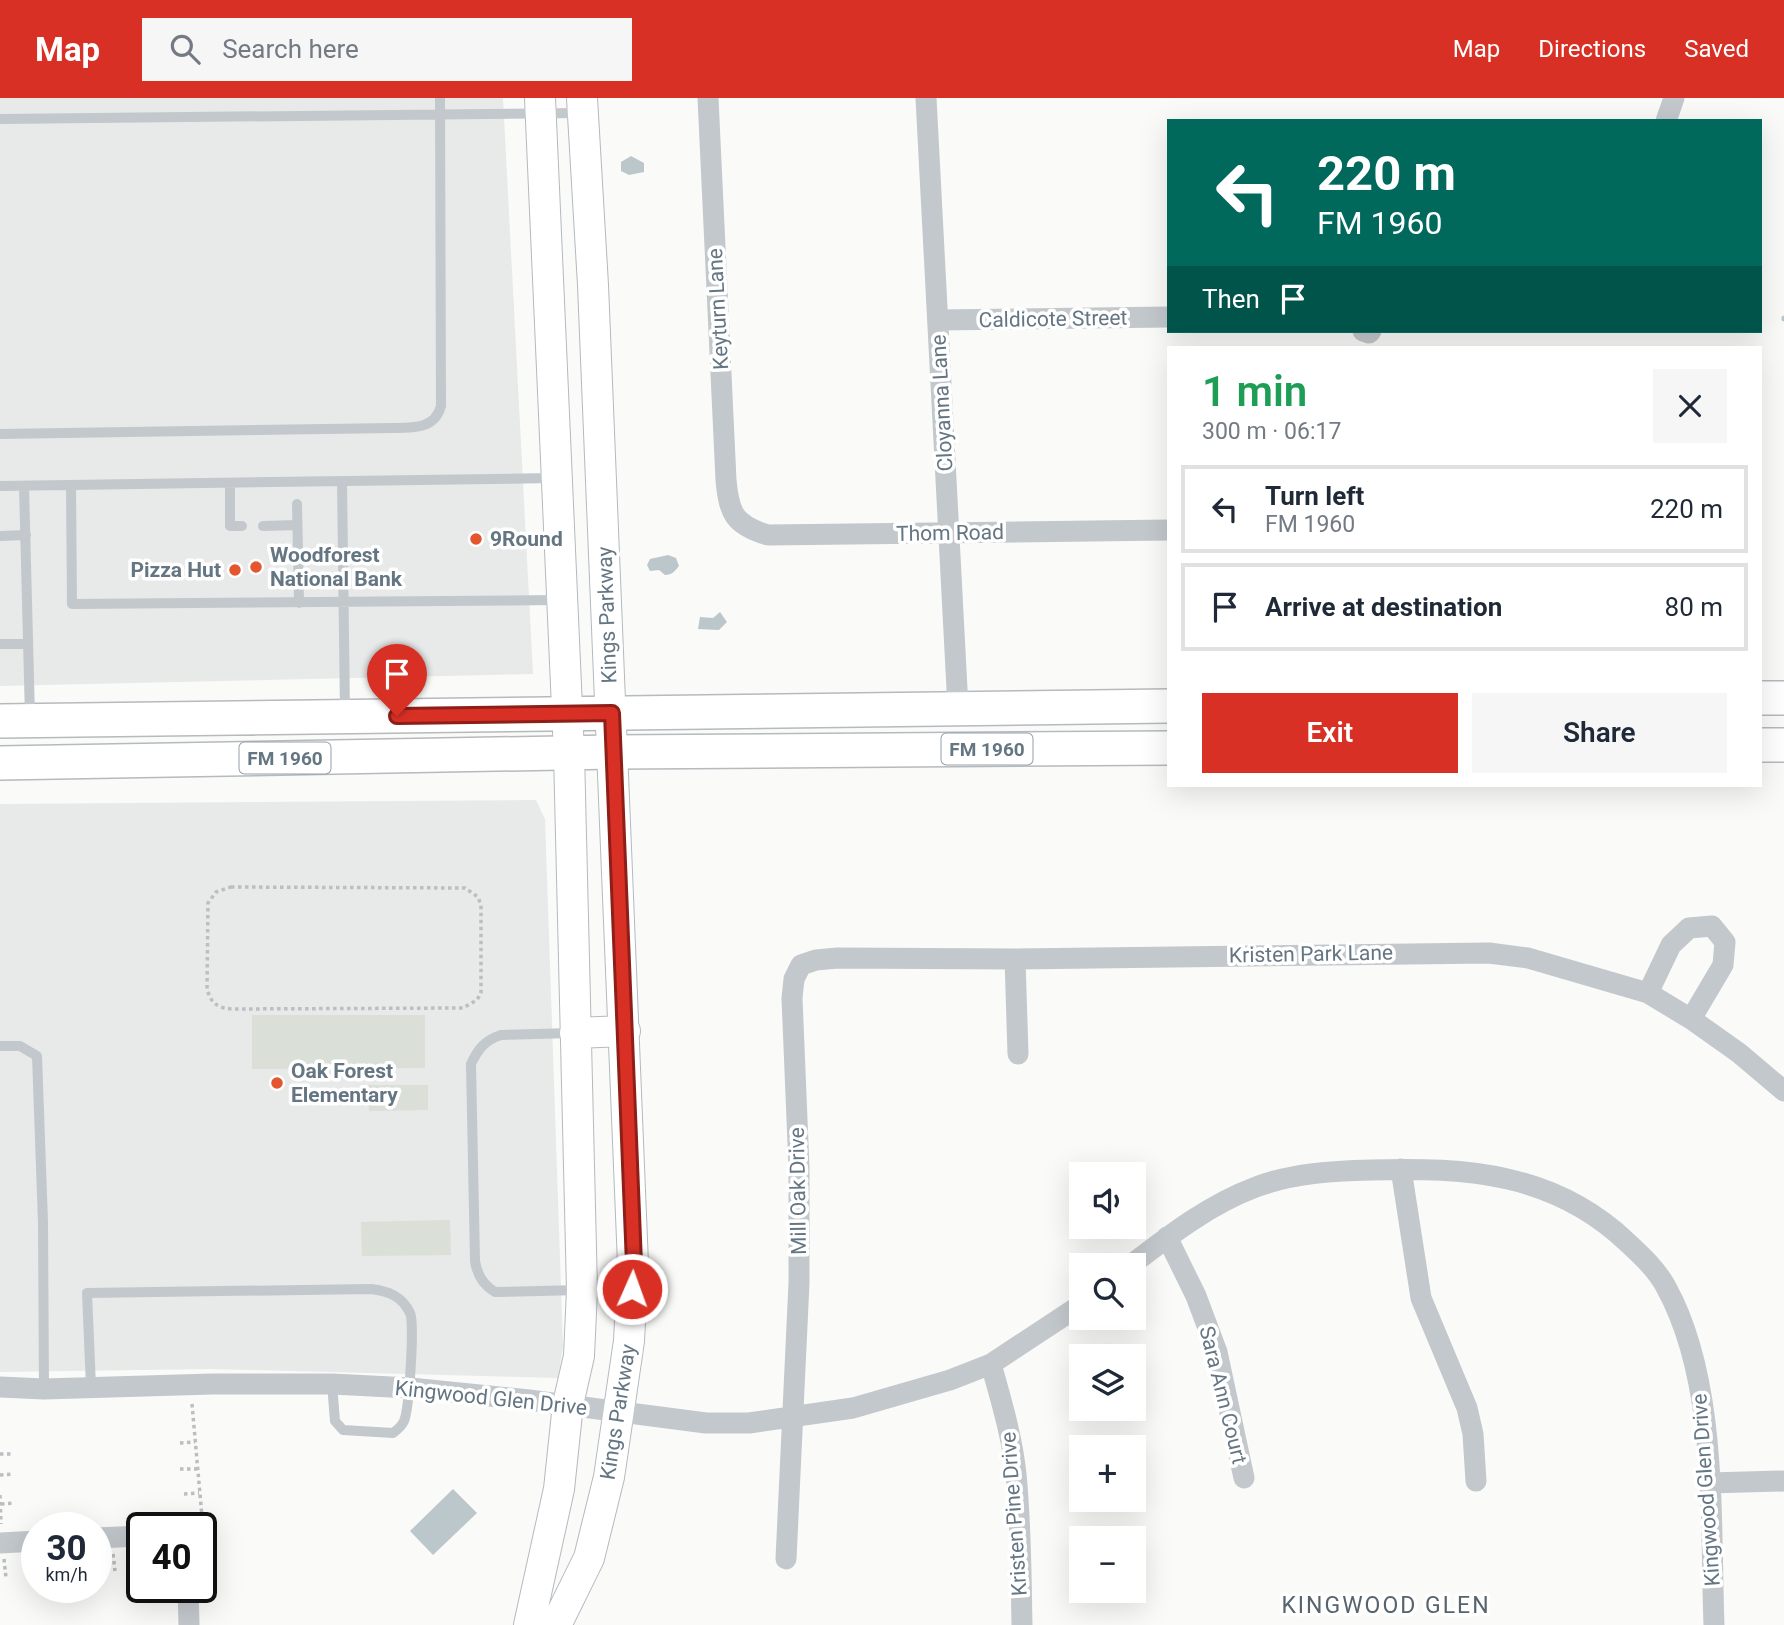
<!DOCTYPE html>
<html lang="en">
<head>
<meta charset="utf-8">
<style>
  :root { --surface:#fff; --page:#f6f6f7; --text:#1f2937; --muted:#747a83; --line:#e0e1e3; --accent:#d93025 }
  body { margin:0; font-family:Roboto,sans-serif; background:var(--page); color:var(--text); height:100vh; display:flex; flex-direction:column; font-size:26px; white-space:nowrap }
  * { box-sizing:border-box; margin:0 }
  p { font-size:23px; color:var(--muted) }
  .icon { flex:none; width:38px; height:38px; fill:none; stroke:currentColor; stroke-width:2; stroke-linecap:round; stroke-linejoin:round }
  .map { position:relative; flex:1; overflow:hidden }
  .drawer { position:absolute; left:1167px; top:248px; width:595px; height:441px; display:flex; flex-direction:column; background:var(--surface); border-radius:0px; box-shadow:0 7px 28px #0002 }
  .drawer>* { flex:none }
  .banner { position:absolute; left:1167px; top:21px; width:595px; height:214px; border-radius:0px; box-shadow:0 7px 28px #0002; background:#00695c; color:#fff; overflow:hidden }
  .tools { position:absolute; left:1069px; top:1064px; display:grid; gap:14px }
  .tools a { display:grid; place-items:center; width:77px; height:77px; border-radius:0px; background:var(--surface); box-shadow:0 7px 28px #0002; font-size:35px }
  .speed { position:absolute; left:21px; top:1414px; display:flex; gap:14px; font-size:35px; font-weight:700; text-align:center }
  .speed>* { display:grid; place-content:center; width:91px; height:91px; border-radius:50%; background:var(--surface); box-shadow:0 7px 28px #0002; line-height:1 }
  .speed small { font-size:18px; font-weight:400 }
  .speed .limit { border:4px solid #111; border-radius:10px; background:#fff; color:#111 }
  .pin { position:absolute; display:grid; place-items:center; width:60px; height:60px; color:#fff; margin:-72px -30px; border-radius:50% 50% 50% 0; rotate:-45deg; box-shadow:0 0 7px #0007 }
  .pin .icon { rotate:45deg }
  .me { position:absolute; width:77px; margin:-38px; rotate:2deg; stroke-linejoin:round; filter:drop-shadow(0 0 5px #0008) }
  .turn { display:flex; align-items:center; gap:24px; height:147px; padding:0 35px; font-size:32px }
  .turn .icon { width:91px; height:91px; stroke-width:2.5 }
  .turn b { display:block; font-size:49px; line-height:60px }
  .then { display:flex; align-items:center; height:66px; padding:0 35px; background:#0003; gap:14px; font-size:26px }
  .round { display:grid; place-items:center; flex:none; width:74px; height:74px; border-radius:0px; background:var(--page) }
  .overview { display:flex; align-items:center; justify-content:space-between; height:119px; padding:0 35px }
  h1 { font-size:42px; font-weight:600; line-height:52px; color:#1e9e55 }
  .primary-button { display:flex; gap:14px; margin-top:auto; padding:14px 35px }
  .primary-button a { flex:1; height:80px; border-radius:0px; background:var(--accent); color:#fff; font-size:28px; font-weight:600; line-height:80px; text-align:center }
  .primary-button a+a { background:var(--page); color:var(--text) }
  ul { padding:0; list-style:none }
  li { display:flex; align-items:center; gap:21px; height:88px; margin:0 14px 10px; padding:0 21px; border:4px solid var(--line); border-radius:0px }
  li div { flex:1 }
  li b { display:block; font-size:26px }
  li em { font-style:normal }
  header { display:flex; align-items:center; gap:42px; box-sizing:border-box; height:98px; padding:0 35px; background:var(--accent); color:#fff }
  header strong { font-size:33px }
  nav { display:flex; gap:38px; margin-inline-start:auto; font-size:24px }
  .search { width:490px; height:63px; background:var(--page); display:flex; align-items:center; gap:18px; box-sizing:border-box; padding:0 24px; border-radius:0px; color:var(--muted); font-size:26px }
  .map>svg:first-child { display:block }
</style>
</head>
<body>
<header>
<strong>Map</strong>
<div class="search"><svg class="icon" aria-label="search" viewBox="0 0 24 24"><circle cx="10" cy="10" r="6"/><path d="M15 15l6 6"/></svg>Search here</div>
<nav><a>Map</a><a>Directions</a><a>Saved</a></nav>
</header>
<div class="map">
<svg width="1784" height="1527" viewBox="0 0 1784 1527">
  <rect width="100%" height="100%" fill="#fafaf8"/>
  <path fill="#e8e9e9" d="M0 0H503L533 576 0 588Z
    M536 702 545 721 563 1248 558 1280 211 1271 0 1274V706Z"/>
  <path fill="#dadfd7" d="M252 917H425V970L252 971Z
    M368 987H428V1012L369 1013Z
    M450 1122 451 1157 362 1158 361 1124Z"/>
  <path fill="#bbc7cb" d="M631 58 644 65V74L629 77 621 73V64Z
    M668 457 676 460 679 468C675 473 672 477 665 477L659 472 650 473 647 467 650 461Z
    M720 514 727 524 719 532 698 531 700 519 713 520Z
    M453 1391 477 1415 433 1457 410 1433Z"/>
  <g fill="none" stroke-linecap="round" stroke-linejoin="round">
    <path stroke="#bbc7cb" stroke-width="5" d="M1784 220V221"/>
    <defs>
      <path id="secondary" d="M575 935 625 933
        M529 1527 559 1391 568 1306 579 1258 582 1192 569 655 540 0
        M556 1527 589 1460 609 1379 629 1243 633 1166 593 187 582 0"/>
      <path id="primary" d="M1760 600H1784
        M0 623 1169 608
        M1760 647H1784
        M0 665 613 654 1169 650"/>
    </defs>
    <use href="#secondary" stroke="#b3babf" stroke-width="32"/>
    <use href="#primary" stroke="#b5babe" stroke-width="36"/>
    <path stroke="#bbbfc2" stroke-width="3.5" stroke-dasharray="3.5 3.5" stroke-linecap="butt" d="M231 789 465 790 478 799 481 807V895L477 902 463 910 232 911C217 910 211 905 207 891L208 805 216 794Z
      M192 1306 203 1430 201 1436
      M180 1345 195 1344
      M0 1356H12
      M180 1371H197
      M0 1377 13 1376
      M184 1396 199 1395
      M0 1397 1 1426
      M1 1406 14 1405
      M113 1456 115 1473
      M28 1460 29 1478
      M4 1461 6 1480"/>
    <path stroke="#c3c8cc" stroke-width="10" d="M0 21 582 15
      M0 336 393 330C413 330 435 331 441 308L440 0
      M342 383 345 615
      M230 385V428H242
      M71 387 72 506 559 502
      M0 388 554 380
      M24 388 30 619
      M297 406 299 505
      M263 428 297 427
      M0 438 26 437
      M0 546H28
      M572 935 501 937C485 942 478 951 471 966L475 1163C477 1177 483 1187 495 1194L580 1192
      M0 948H20L37 958 43 1125 44 1291
      M91 1289 87 1195 371 1191C388 1193 402 1198 410 1215 415 1224 409 1312 404 1323 402 1328 397 1332 393 1335L343 1332 335 1323 332 1286"/>
    <path stroke="#c3c8cc" stroke-width="21" d="M708 0 726 382C729 415 734 427 768 437L1169 432
      M926 0 958 610
      M1666 23 1674 0
      M938 222 1169 219
      M1363 233 1369 235 1371 233
      M1015 861 1018 956
      M1648 895 1671 847 1689 830 1712 828 1725 844 1723 867 1691 921
      M1401 1071 1421 1200 1467 1310 1473 1336 1476 1383
      M1167 1139 1196 1198 1217 1254 1244 1380
      M1131 1167C1170 1137 1210 1106 1256 1089 1293 1075 1333 1073 1371 1072 1467 1069 1555 1075 1628 1145 1642 1158 1657 1172 1666 1189 1718 1283 1710 1421 1714 1527
      M991 1266C1001 1302 1012 1338 1016 1376 1021 1426 1021 1477 1022 1527
      M0 1289 44 1291 212 1286H332L410 1290 529 1302 706 1325H749L853 1310 950 1282 991 1266 1082 1206
      M1709 1385 1784 1383
      M96 1440 142 1438
      M0 1445 37 1443
      M786 1461 799 1185V1070L792 900 794 881 801 867 816 862 838 860 1015 861 1489 855 1528 860 1648 895 1691 921 1739 955 1784 993
      M188 1489 189 1527"/>
    <use href="#secondary" stroke="#fff" stroke-width="30"/>
    <use href="#primary" stroke="#fff" stroke-width="33"/>
  </g>
  <g fill="none" stroke-linecap="round" stroke-linejoin="round">
    <defs>
      <path id="route" d="M397 618 612 615 634 1166 632 1191"/>
    </defs>
    <use href="#route" stroke="#8d1f18" stroke-width="18"/>
    <use href="#route" stroke="#d93025" stroke-width="12"/>
  </g>
  <g fill="#e4572e" stroke="#fff" stroke-width="2.5">
    <circle cx="476" cy="441" r="7"/>
    <circle cx="256" cy="469" r="7"/>
    <circle cx="235" cy="472" r="7"/>
    <circle cx="277" cy="985" r="7"/>
  </g>
  <g text-anchor="middle" stroke-width="7" stroke-linejoin="round" paint-order="stroke">
    <g fill="#fff" stroke="#939fa8" stroke-width="2">
      <rect x="941.5" y="635.5" width="91" height="31" rx="5"/>
      <rect x="239.5" y="644.5" width="91" height="31" rx="5"/>
    </g>
    <g font-size="19" font-weight="bold" fill="#657683">
      <text x="987" y="658">FM 1960</text>
      <text x="285" y="667">FM 1960</text>
    </g>
    <g font-size="21" fill="#657683" stroke="#fff">
      <text transform="translate(718 211) rotate(-93)" y="7">Keyturn Lane</text>
      <text transform="translate(1053 221) rotate(-1)" y="7">Caldicote Street</text>
      <text transform="translate(942 305) rotate(-93)" y="7">Cloyanna Lane</text>
      <text transform="translate(950 435) rotate(-1)" y="7">Thom Road</text>
      <text transform="translate(607 517) rotate(-92)" y="7">Kings Parkway</text>
      <text transform="translate(1311 856) rotate(-1)" y="7">Kristen Park Lane</text>
      <text transform="translate(798 1093) rotate(-91)" y="7">Mill Oak Drive</text>
      <text transform="translate(1223 1297) rotate(76)" y="7">Sara Ann Court</text>
      <text transform="translate(491 1300) rotate(6)" y="7">Kingwood Glen Drive</text>
      <text transform="translate(618 1314) rotate(-81)" y="7">Kings Parkway</text>
      <text transform="translate(1706 1392) rotate(-94)" y="7">Kingwood Glen Drive</text>
      <text transform="translate(1014 1416) rotate(-94)" y="7">Kristen Pine Drive</text>
    </g>
    <g font-size="21" font-weight="bold" fill="#657683" stroke="#fff" text-anchor="start">
      <text x="490" y="448">9Round</text>
      <text x="270" y="464">Woodforest<tspan x="270" dy="24">National Bank</tspan></text>
      <text x="221" y="479" text-anchor="end">Pizza Hut</text>
      <text x="291" y="980">Oak Forest<tspan x="291" dy="24">Elementary</tspan></text>
    </g>
    <g font-size="23" letter-spacing="2" fill="#57646e" stroke="#fff">
      <text x="1386" y="1515">KINGWOOD GLEN</text>
    </g>
  </g>
</svg>
<div class="tools">
<a><svg class="icon" aria-label="sound" viewBox="0 0 24 24"><path d="M4 9h4l5-4v14l-5-4H4zM17 9q2 3 0 6"/></svg></a>
<a><svg class="icon" aria-label="search" viewBox="0 0 24 24"><circle cx="10" cy="10" r="6"/><path d="M15 15l6 6"/></svg></a>
<a><svg class="icon" aria-label="layers" viewBox="0 0 24 24"><path d="M12 4l9 5-9 5-9-5zM3 14l9 5 9-5"/></svg></a>
<a>+</a>
<a>−</a>
</div>
<div class="speed"><div>30<small>km/h</small></div><div class="limit">40</div></div>
<div class="pin" style="left:397px;top:618px;background:#d93025"><svg class="icon" aria-label="arrive" viewBox="0 0 24 24"><path d="M6 21V4h12l-3 4 3 4H6"/></svg></div>
<svg class="me" style="left:632px;top:1191px" viewBox="-20 -20 40 40"><circle r="17" fill="#d93025" stroke="#fff" stroke-width="3"/><path d="M0-11L8 9 0 5-8 9z" fill="#fff"/></svg>
<div class="banner">
<div class="turn"><svg class="icon" aria-label="left" viewBox="0 0 24 24"><path d="M17 20v-9H6M10 6l-5 5 5 5"/></svg><div><b>220 m</b>FM 1960</div></div>
<div class="then">Then<svg class="icon" aria-label="arrive" viewBox="0 0 24 24"><path d="M6 21V4h12l-3 4 3 4H6"/></svg></div>
</div>
<section class="drawer">
<div class="overview"><div><h1>1 min</h1><p>300 m · 06:17</p></div><a class="round"><svg class="icon" aria-label="close" viewBox="0 0 24 24"><path d="M6 6l12 12M18 6L6 18"/></svg></a></div>
<ul>
<li><svg class="icon" aria-label="left" viewBox="0 0 24 24"><path d="M17 20v-9H6M10 6l-5 5 5 5"/></svg><div><b>Turn left</b><p>FM 1960</p></div><em>220 m</em></li>
<li><svg class="icon" aria-label="arrive" viewBox="0 0 24 24"><path d="M6 21V4h12l-3 4 3 4H6"/></svg><div><b>Arrive at destination</b></div><em>80 m</em></li>
</ul>
<div class="primary-button"><a>Exit</a><a>Share</a></div>
</section>
</div>
</body>
</html>
